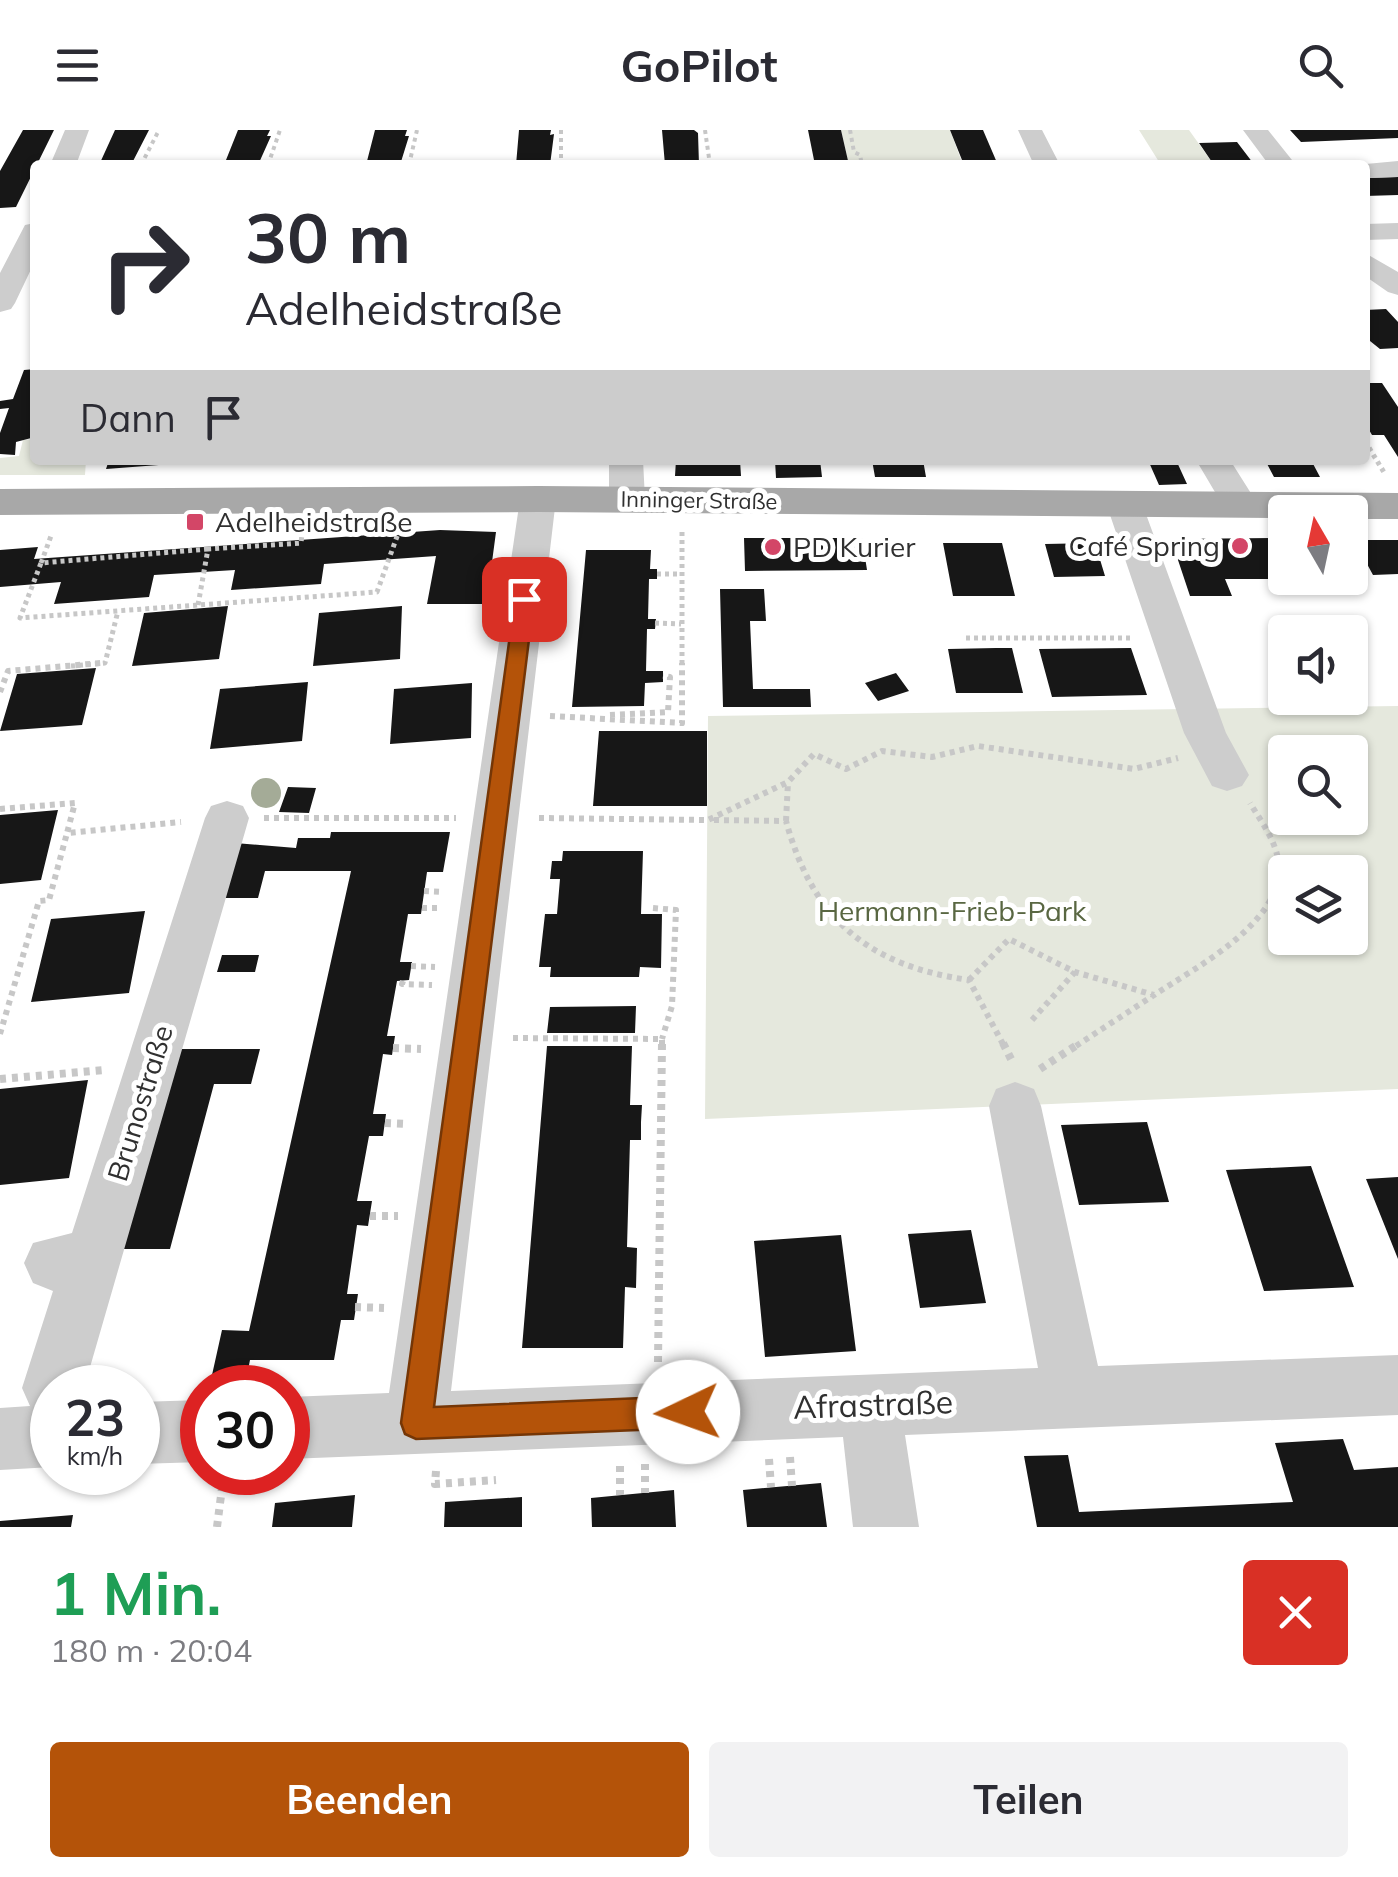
<!DOCTYPE html>
<html lang="de">
<head>
<meta charset="utf-8">
<style>
  :root { --surface:#fff; --page:#f2f2f3; --text:#2b2b33; --muted:#7c7c81; --accent:#b45309 }
  body { margin:0; font-family:Mulish,sans-serif; background:var(--page); color:var(--text); height:100vh; display:flex; flex-direction:column; font-size:38px; white-space:nowrap }
  * { box-sizing:border-box; margin:0 }
  p { font-size:32px; color:var(--muted) }
  .icon { flex:none; width:55px; height:55px; fill:none; stroke:currentColor; stroke-width:2; stroke-linecap:round; stroke-linejoin:round }
  .map { position:relative; height:1397px; overflow:hidden }
  .panel { display:flex; flex-direction:column; background:var(--surface); flex:1 }
  .panel>* { flex:none }
  .hud { position:absolute; left:30px; top:30px; width:1340px; height:305px; border-radius:10px; box-shadow:0 2px 8px #0004; background:#fff; color:var(--text); overflow:hidden }
  .needle { width:65px; rotate:351deg }
  .controls { position:absolute; left:1268px; top:365px; display:grid; gap:20px }
  .controls a { display:grid; place-items:center; width:100px; height:100px; border-radius:10px; background:var(--surface); box-shadow:0 2px 8px #0004; font-size:50px }
  .speed { position:absolute; left:30px; top:1235px; display:flex; gap:20px; font-size:50px; font-weight:700; text-align:center }
  .speed>* { display:grid; place-content:center; width:130px; height:130px; border-radius:50%; background:var(--surface); box-shadow:0 2px 8px #0004; line-height:1 }
  .speed small { font-size:25px; font-weight:400 }
  .speed .limit { border:15px solid #d22; background:#fff; color:#111 }
  .pin { position:absolute; display:grid; place-items:center; width:85px; height:85px; color:#fff; margin:-42px; border-radius:20px; box-shadow:0 5px 15px #0006 }
  .me { position:absolute; width:110px; margin:-55px; rotate:267deg; stroke-linejoin:round; filter:drop-shadow(0 0 8px #0008) }
  .turn { display:flex; align-items:center; gap:35px; height:210px; padding:0 50px; font-size:45px }
  .turn .icon { width:130px; height:130px; stroke-width:2.5 }
  .turn b { display:block; font-size:70px; line-height:85px }
  .then { display:flex; align-items:center; height:95px; padding:0 50px; background:#0003; gap:20px; font-size:38px }
  .round { display:grid; place-items:center; flex:none; width:105px; height:105px; border-radius:10px; background:var(--page) }
  .head { display:flex; align-items:center; justify-content:space-between; height:170px; padding:0 50px }
  h1 { font-size:60px; font-weight:700; line-height:75px; color:#1e9e55 }
  .action { display:flex; gap:20px; margin-top:auto; padding:20px 50px }
  .action a { flex:1; height:115px; border-radius:10px; background:var(--accent); color:#fff; font-size:40px; font-weight:700; line-height:115px; text-align:center }
  .action a+a { background:var(--page); color:var(--text) }
  header { display:flex; justify-content:space-between; align-items:center; height:130px; padding:0 50px; background:var(--surface); font-size:45px; font-weight:700 }
  .map>svg:first-child { display:block }
</style>
</head>
<body>
<header><svg class="icon" aria-label="menu" viewBox="0 0 24 24"><path d="M4 6h16M4 12h16M4 18h16"/></svg>GoPilot<svg class="icon" aria-label="search" viewBox="0 0 24 24"><circle cx="10" cy="10" r="6"/><path d="M15 15l6 6"/></svg></header>
<div class="map">
<svg width="1398" height="1397" viewBox="0 0 1398 1397">
  <rect width="100%" height="100%" fill="#fff"/>
  <path fill="#e5e8dd" fill-rule="evenodd" d="M841 0H950L963 35H849Z
    M1139 0H1189L1214 35H1161Z
    M35 309V330H86L85 345H0V328L19 326 23 310Z
    M1398 576V959L705 989 708 586ZM1285 622H1350V688H1285ZM1285 742H1350V808H1285Z"/>
  <path fill="#171717" d="M23 0H54L16 77 0 78V41Z
    M115 0H149L131 35H99Z
    M238 0H270L267 6H271L258 35H224Z
    M375 0H407L405 6H409L400 35H366Z
    M519 0H551L550 5 554 4 550 35H516Z
    M662 0H694L698 3 699 35H665Z
    M808 0H841L849 35H815Z
    M950 0H983L998 35H964Z
    M1290 0H1398V8L1301 12Z
    M1237 12 1253 33 1214 35 1199 13Z
    M1398 47V65L1365 66V48Z
    M1386 179 1398 192V218L1380 219 1365 207V180Z
    M35 239V307L16 312 15 325 0 324V303L9 278 0 279V271L13 269 24 240Z
    M1365 253H1382L1398 277V327L1384 305H1372L1365 293Z
    M109 330H186L185 333 106 339Z
    M676 330H740L741 346H675Z
    M775 330H820L822 347 776 348Z
    M872 330H923L926 347H875Z
    M1148 330H1176L1187 354 1159 355Z
    M1265 330H1311L1320 347H1274Z
    M440 400 496 402 492 432 501 433 499 447H488L484 474H427L436 426 324 434 321 454 231 460 235 440 154 445 149 467 54 474 61 452 0 457V420L38 417 34 429Z
    M744 408H862L867 440 745 441Z
    M1279 408 1285 419V449H1225L1232 466H1190L1171 409Z
    M1354 410H1398V444L1373 445Z
    M943 413H1002L1015 466H953Z
    M1095 413 1105 446 1054 447 1045 414Z
    M586 420H651L650 439H657V449H649L648 489H656L655 499H647L646 541H663V552L645 553 644 576 572 577Z
    M720 459H764L766 491H750L753 559H810L811 577H723Z
    M228 476 219 529 132 536 144 483Z
    M402 476 400 529 313 536 319 483Z
    M996 518H1012L1023 563H956L948 519Z
    M1131 518 1147 565 1052 567 1039 519Z
    M96 538 82 595 0 601 17 544Z
    M896 543 909 561 878 571 865 553Z
    M308 552 302 611 210 619 220 559Z
    M472 553 471 608 390 614 394 559Z
    M599 601H707V676H593Z
    M288 657 316 658 309 683 279 682Z
    M58 680 41 750 0 754V685Z
    M331 702H450L443 742H427L421 784H408L400 832H412L409 850 397 851 387 906H395L392 925 383 924 373 984H386L383 1006H369L357 1071H372L368 1096 357 1095 347 1164H358L354 1190H341L334 1230H250L247 1245H212L222 1200 249 1201 351 741H265L258 768H219L235 713 296 718 298 708H330Z
    M563 721H643L641 784H662L661 838 640 837 639 847H550L551 837H539L545 784H557L560 749H550L552 731H562Z
    M145 781 129 863 31 872 51 789Z
    M222 825H259L255 842H217Z
    M636 876 635 903H547L550 877Z
    M547 916H632L630 975H642L641 992V1010H630L627 1117 637 1118 636 1158 625 1157 623 1218H522Z
    M180 919H260L251 954H214L170 1119H123Z
    M88 950 69 1048 0 1055V959Z
    M1147 992 1169 1072 1079 1075 1061 995Z
    M1311 1036 1354 1157 1264 1161 1226 1040Z
    M1398 1047V1129L1366 1049Z
    M971 1100 986 1173 920 1178 908 1104Z
    M841 1105 856 1221 765 1227 754 1111Z
    M1343 1309 1354 1340 1398 1337V1397H1037L1024 1326 1068 1325 1079 1382 1293 1372 1275 1313Z
    M821 1353 827 1397H747L743 1360Z
    M674 1360 676 1397H592L591 1368Z
    M355 1365 352 1397H272L275 1373Z
    M522 1367V1397H444L445 1372Z
    M73 1385 71 1397H0V1391Z"/>
  <g fill="none" stroke-linecap="round" stroke-linejoin="round">
    <path stroke="#c7c7c7" stroke-width="4" stroke-dasharray="4 4" stroke-linecap="butt" d="M561 0V35
      M705 0 710 35
      M850 0 854 22 860 25 862 35
      M141 35 159 0
      M268 35 280 0
      M409 35 417 0"/>
    <path stroke="#c7c7c7" stroke-width="5" stroke-dasharray="4 4" stroke-linecap="butt" d="M1365 311 1385 344
      M682 402V536
      M208 419 41 433 20 488 377 462 399 401
      M41 433 51 406
      M657 444H681
      M198 475 208 419 301 413 302 404
      M655 493 681 494
      M966 508H1130
      M71 536 105 533 118 481"/>
    <path stroke="#c7c7c7" stroke-width="6" stroke-dasharray="5 5" stroke-linecap="butt" d="M0 562 8 541 101 533
      M610 585 668 582 670 547 663 546
      M550 586 682 593V533
      M0 679 75 673 67 703 181 692
      M264 688H456
      M539 688 708 690 788 652 814 624 846 639 882 621 932 627 978 616 1134 639 1178 628
      M714 690 786 691C813 790 869 836 969 850L1004 916
      M786 691 788 652
      M424 761 443 762
      M422 778H440
      M653 778 676 780 672 876 662 909
      M411 836 435 837
      M969 850 1009 809 1075 842 1154 865C1195 838 1282 793 1279 736 1277 712 1262 693 1250 673
      M403 851 402 854 432 855
      M1032 890 1075 842
      M0 904 39 771 49 770 67 703
      M513 908 662 909V916
      M1076 916 1154 865"/>
    <path stroke="#c7c7c7" stroke-width="8" stroke-dasharray="6 6" stroke-linecap="butt" d="M1003 913 1013 933
      M393 918 421 919
      M1040 939 1080 913
      M0 949 105 940
      M385 993 408 994
      M370 1086H398
      M355 1177 384 1178
      M658 1232 662 913
      M790 1327 792 1356
      M769 1329 771 1357
      M645 1334V1363
      M620 1336V1365
      M436 1341 435 1354 496 1350
      M217 1397 224 1342"/>
    <path fill="#cdcdcd" fill-rule="evenodd" d="M65 0H89L76 35H50Z
      M1018 0H1042L1060 35H1034Z
      M1243 0H1268L1296 35H1269Z
      M1398 31V47L1365 48V35H1355Z
      M35 93V131L15 173 11 179 0 182V143L25 95Z
      M1398 93V109L1365 110V94Z
      M1365 123 1398 142V165L1388 162 1365 146Z
      M609 330H643L645 369 640 377 627 380 614 377 609 369Z
      M1196 330H1230L1259 376 1254 384 1241 387 1228 384Z
      M538 358 551 361 556 369 451 1261 1038 1238 989 976 996 959 1015 952 1034 959 1041 976 1098 1236 1398 1225V1285L905 1305 919 1397H853L843 1307 288 1329V1267L389 1263 520 369 525 361Z
      M1125 365 1138 368 1143 376 1226 603 1249 645 1242 656 1227 661 1212 656 1184 603 1107 376 1112 368Z
      M227 671 243 676 249 688 84 1258H52V1337L0 1340V1278L30 1276 22 1258 53 1161 33 1153 24 1133 33 1113 72 1103 205 688 211 676Z
      M202 1270V1332L138 1334V1272Z"/>
    <path fill="#a8a8a8" fill-rule="evenodd" d="M538 356 1398 363V389H1350V382H1285V388L538 382 0 385V359Z"/>
  </g>
  <circle fill="#a4ab97" cx="266" cy="663" r="15"/>
  <path fill="#b45309" stroke="#753606" stroke-width="2.5" d="M524 462 534 469 434 1277 688 1266 699 1271 703 1282 699 1293 688 1298 416 1309 405 1304 401 1293 515 469Z"/>
  <g fill="#d34667" stroke="#fff" stroke-width="4">
    <rect x="185" y="382" width="20" height="20" rx="5"/>
    <circle cx="1240" cy="416" r="10"/>
    <circle cx="773" cy="417" r="10"/>
  </g>
  <g text-anchor="middle" stroke-width="10" stroke-linejoin="round" paint-order="stroke">
    <g font-size="22" fill="#303030" stroke="#fff">
      <text transform="translate(699 370) rotate(1)" y="8">Inninger Straße</text>
    </g>
    <g font-size="28" fill="#303030" stroke="#fff" text-anchor="start">
      <text x="215" y="402">Adelheidstraße</text>
      <text x="1220" y="426" text-anchor="end">Café Spring</text>
      <text x="793" y="427">PD Kurier</text>
    </g>
    <g font-size="28" fill="#596742" stroke="#fff">
      <text x="952" y="791">Hermann-Frieb-Park</text>
    </g>
    <g font-size="28" fill="#303030" stroke="#fff">
      <text transform="translate(140 973) rotate(-73)" y="10">Brunostraße</text>
    </g>
    <g font-size="32" fill="#303030" stroke="#fff">
      <text transform="translate(873 1275) rotate(-2)" y="11">Afrastraße</text>
    </g>
  </g>
</svg>
<div class="controls">
<a><svg class="needle" viewBox="-14 -14 28 28"><path d="M0-13l5 13h-10z" fill="#e53935"/><path d="M0 13l5-13h-10z" fill="#7c7c81"/></svg></a>
<a><svg class="icon" aria-label="sound" viewBox="0 0 24 24"><path d="M4 9h4l5-4v14l-5-4H4zM17 9q2 3 0 6"/></svg></a>
<a><svg class="icon" aria-label="search" viewBox="0 0 24 24"><circle cx="10" cy="10" r="6"/><path d="M15 15l6 6"/></svg></a>
<a><svg class="icon" aria-label="layers" viewBox="0 0 24 24"><path d="M12 4l9 5-9 5-9-5zM3 14l9 5 9-5"/></svg></a>
</div>
<div class="speed"><div>23<small>km/h</small></div><div class="limit">30</div></div>
<div class="pin" style="left:524px;top:469px;background:#d93025"><svg class="icon" aria-label="arrive" viewBox="0 0 24 24"><path d="M6 21V4h12l-3 4 3 4H6"/></svg></div>
<svg class="me" style="left:688px;top:1282px" viewBox="-20 -20 40 40"><circle r="19" fill="#fff"/><path d="M0-13L10 11 0 6-10 11z" fill="#b45309"/></svg>
<div class="hud">
<div class="turn"><svg class="icon" aria-label="right" viewBox="0 0 24 24"><path d="M7 20v-9h11M14 6l5 5-5 5"/></svg><div><b>30 m</b>Adelheidstraße</div></div>
<div class="then">Dann<svg class="icon" aria-label="arrive" viewBox="0 0 24 24"><path d="M6 21V4h12l-3 4 3 4H6"/></svg></div>
</div>
</div>
<section class="panel">
<div class="head"><div><h1>1 Min.</h1><p>180 m · 20:04</p></div><a class="round" style="background:#d93025;color:#fff"><svg class="icon" aria-label="close" viewBox="0 0 24 24"><path d="M6 6l12 12M18 6L6 18"/></svg></a></div>
<div class="action"><a>Beenden</a><a>Teilen</a></div>
</section>
</body>
</html>
